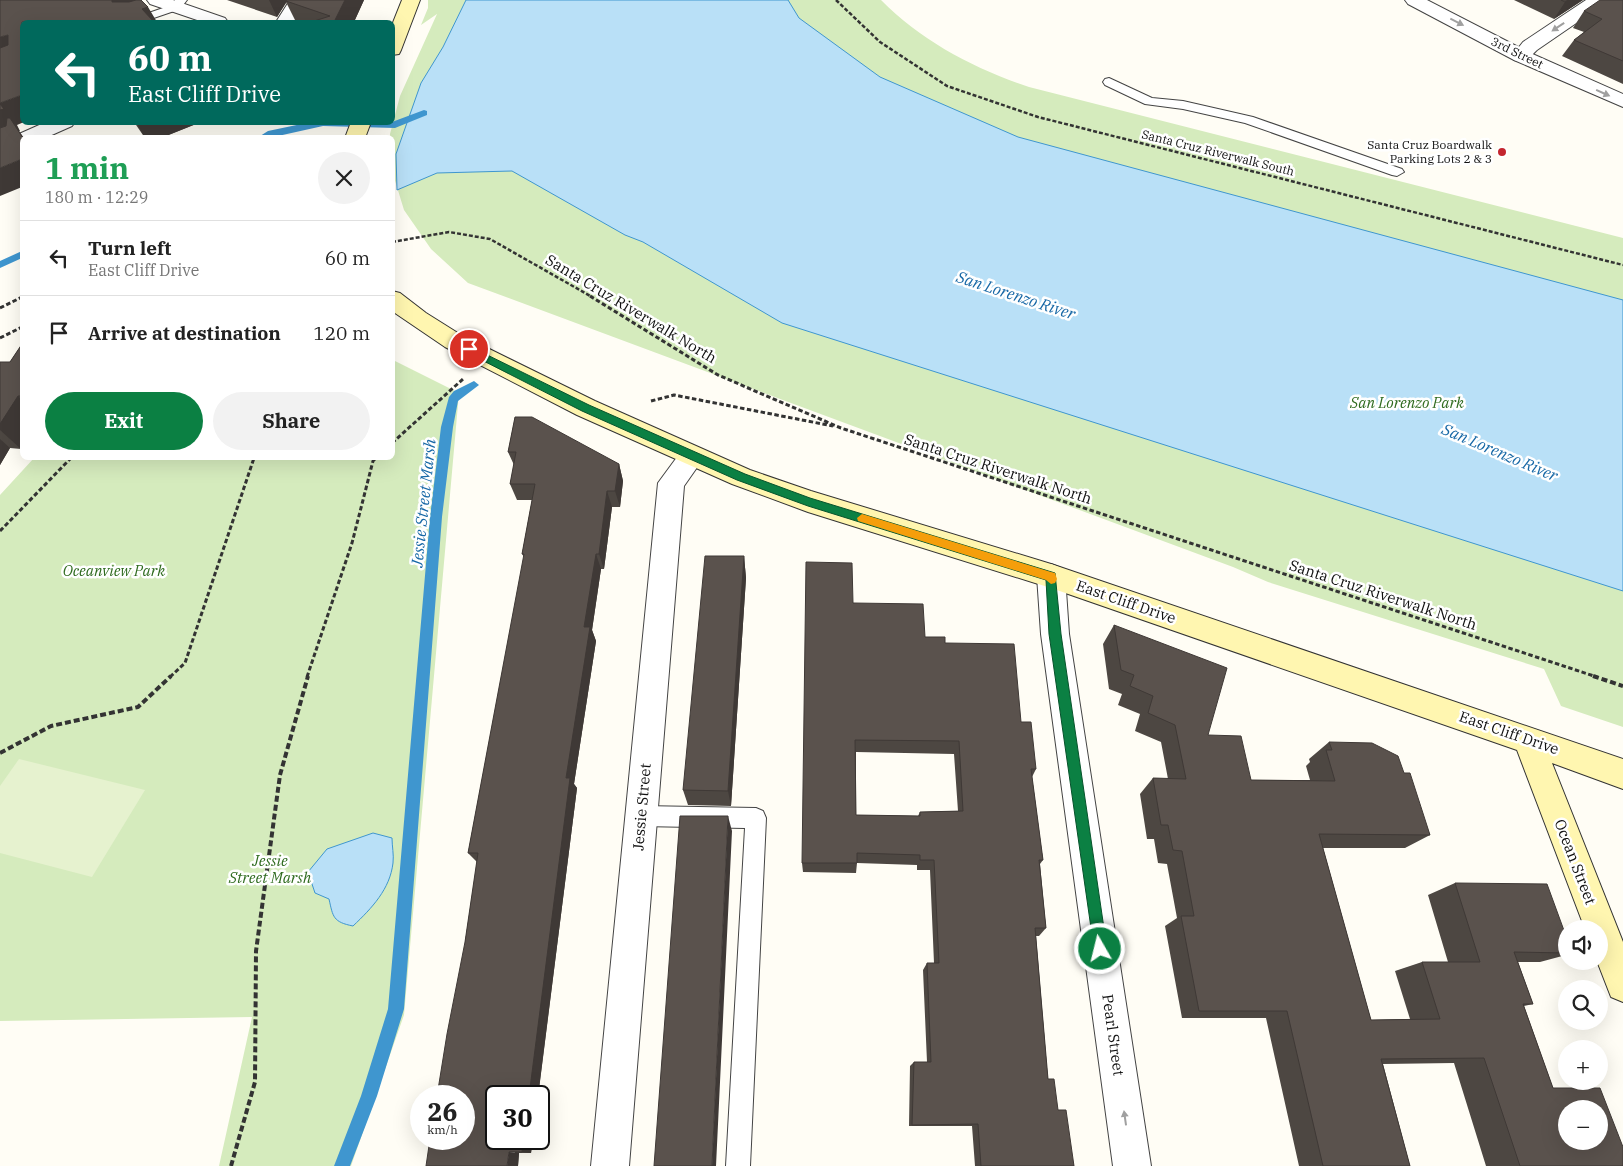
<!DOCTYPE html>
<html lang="en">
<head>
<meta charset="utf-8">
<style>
  :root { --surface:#fff; --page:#f2f2f2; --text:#222; --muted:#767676; --line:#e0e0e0; --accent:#0b8043 }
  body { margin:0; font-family:"IBM Plex Serif",serif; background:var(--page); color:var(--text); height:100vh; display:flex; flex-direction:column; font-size:19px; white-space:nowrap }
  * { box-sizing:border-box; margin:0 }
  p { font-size:16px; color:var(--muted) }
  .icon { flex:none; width:28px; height:28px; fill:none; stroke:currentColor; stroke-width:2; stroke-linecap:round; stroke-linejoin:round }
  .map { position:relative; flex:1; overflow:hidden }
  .side { position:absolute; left:20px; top:135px; width:375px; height:325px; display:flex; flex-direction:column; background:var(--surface); border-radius:8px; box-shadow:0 5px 20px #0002 }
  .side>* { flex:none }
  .hud { position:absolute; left:20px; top:20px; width:375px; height:105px; border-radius:8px; box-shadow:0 5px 20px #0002; background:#00695c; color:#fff; overflow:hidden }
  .buttons { position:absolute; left:1558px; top:920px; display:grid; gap:10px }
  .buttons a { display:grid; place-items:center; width:50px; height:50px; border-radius:50%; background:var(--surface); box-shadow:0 5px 20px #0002; font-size:25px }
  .speed { position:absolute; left:410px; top:1085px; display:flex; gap:10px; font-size:25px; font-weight:700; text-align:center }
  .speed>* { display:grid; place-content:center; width:65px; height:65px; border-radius:50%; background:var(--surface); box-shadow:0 5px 20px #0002; line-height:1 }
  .speed small { font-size:12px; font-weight:400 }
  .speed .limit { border:2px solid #111; border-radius:8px; background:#fff; color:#111 }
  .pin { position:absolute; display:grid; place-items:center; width:42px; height:42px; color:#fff; margin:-21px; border:2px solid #fff; border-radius:50%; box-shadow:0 1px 5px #0007 }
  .me { position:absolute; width:55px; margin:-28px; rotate:352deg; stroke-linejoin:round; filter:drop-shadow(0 0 4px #0008) }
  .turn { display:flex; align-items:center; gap:18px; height:105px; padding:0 25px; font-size:22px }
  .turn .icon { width:65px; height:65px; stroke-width:2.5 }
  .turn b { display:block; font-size:35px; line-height:42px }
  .round { display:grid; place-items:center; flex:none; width:52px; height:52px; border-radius:26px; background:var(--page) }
  .summary { display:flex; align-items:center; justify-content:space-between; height:85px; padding:0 25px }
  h1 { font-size:30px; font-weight:800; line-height:38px; color:#1e9e55 }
  .button { display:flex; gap:10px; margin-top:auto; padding:10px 25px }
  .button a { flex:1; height:58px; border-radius:30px; background:var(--accent); color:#fff; font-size:20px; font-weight:800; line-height:58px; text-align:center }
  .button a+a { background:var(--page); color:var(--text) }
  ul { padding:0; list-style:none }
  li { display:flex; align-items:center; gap:15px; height:75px; padding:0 25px; border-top:1px solid var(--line) }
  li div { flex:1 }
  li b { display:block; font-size:19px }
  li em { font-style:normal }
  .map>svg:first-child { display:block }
</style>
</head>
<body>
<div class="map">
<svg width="1623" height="1166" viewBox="0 0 1623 1166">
  <rect width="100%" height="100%" fill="#fffdf5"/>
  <path fill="#d5ebbd" d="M428 0H881C921 41 975 69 1029 87L1623 238V727L1561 706 1544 669 1268 582 1233 567 468 283 431 249 404 210 393 174 392 138 390 137V134L400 96 437 14 421 25 428 8Z
    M393 360 459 393 404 1015 351 1166H219L252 1017 0 1021V495L34 458H392Z"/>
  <path fill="#e6f2cf" d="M19 759 145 790 92 877 0 853V786Z"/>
  <path fill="#b9e0f7" stroke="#3f96cf" d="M466 0H788L799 18 880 77 1018 137 1623 300V591L782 323 643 242 625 235 512 171 437 173 397 190 396 154 421 83 443 47Z
    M373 833 392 838C392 846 394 855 393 863 390 889 372 908 353 926 333 922 333 917 329 899L315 893 308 872 327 849Z"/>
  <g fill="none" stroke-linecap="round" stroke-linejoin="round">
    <path fill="#3f96cf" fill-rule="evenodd" d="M424 110 427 111V115L395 128 323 126 269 138H257L268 131 311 122H392Z
      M22 251V258L0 268V261Z
      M474 381 479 385 458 401 453 427 442 517 404 1009 377 1096 350 1166H334L361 1096 388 1009 430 517 441 427 449 397 454 391Z"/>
    <defs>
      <path id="service" d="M175 0H187L180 9 142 22H126L128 20 172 5Z
        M1109 78 1152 98 1183 101 1253 117 1402 169 1404 172 1397 176 1392 175 1245 123 1183 109 1145 104 1105 85 1103 82 1105 79Z
        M641 806 756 808 763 811 766 818 750 1166H726L745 828 641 826 634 823 631 816 634 809Z"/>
      <path id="minor" d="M147 0H173L225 18 228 22H203L150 4Z
        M290 0H308L294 22H276Z
        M1586 0H1607L1604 4 1537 50C1529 58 1526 63 1514 60L1512 56 1523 42Z
        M46 122H75L72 126 45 138H22V143L19 142 16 138 19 134Z
        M692 446 701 449 705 456 684 486 629 1166H591L658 483 683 449Z
        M1051 564 1061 568 1065 576 1069 634 1151 1166H1113L1041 634 1037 576 1041 568Z"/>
      <path id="tertiary" d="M1405 0H1427L1528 52 1623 94V107L1514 60 1408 4Z"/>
      <path id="secondary" d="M402 0H420L401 50 399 54 392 55V25Z
        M351 122H371L365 138H345Z
        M392 291 400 293 426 313 461 335 595 401 750 470 811 491 1051 564 1623 759V789L1552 763 1623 942V1002L1611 997 1597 961H1599V929H1585L1517 750 1051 588 808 512 732 484 577 415 445 347 392 311Z"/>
    </defs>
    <use href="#service" stroke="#444" stroke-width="2"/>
    <use href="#minor" stroke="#444" stroke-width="2"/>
    <use href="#tertiary" stroke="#444" stroke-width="2"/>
    <use href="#secondary" stroke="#333" stroke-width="2"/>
    <path stroke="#333" stroke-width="2.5" stroke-dasharray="4 2" stroke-linecap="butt" d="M836 0 880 42 947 86 1038 117 1623 265
      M392 242 449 232 490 239 592 297"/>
    <path stroke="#333" stroke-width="3" stroke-dasharray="4.5 2.5" stroke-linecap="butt" d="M590 296 718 375 841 428 1597 677
      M0 308 22 297
      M0 338 22 327
      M651 401 674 395 833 426
      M392 443 463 379
      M0 531 71 458
      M170 677 185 663 254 458
      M307 677 352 543 373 461 376 458"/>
    <path stroke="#333" stroke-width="4" stroke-dasharray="6 3" stroke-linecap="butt" d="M1593 676 1623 686
      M0 753 51 726 138 707 171 676
      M231 1166 255 1082 256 951 280 775 308 676"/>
    <use href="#service" fill="#fff" fill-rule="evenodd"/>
    <use href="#minor" fill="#fff" fill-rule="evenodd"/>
    <use href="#tertiary" fill="#fff" fill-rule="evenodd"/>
    <use href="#secondary" fill="#fff6b0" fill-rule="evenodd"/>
  </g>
  <path fill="#4d4742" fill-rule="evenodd" d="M227 0H364L354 22H296L286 2 277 17Z
    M1514 0H1583L1554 19Z
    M1623 0V84L1562 56 1574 40 1584 32 1573 28 1584 11Z
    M134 122H201L161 138H145Z
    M22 344V446L21 449 10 448 0 465V362H10Z
    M515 417 619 464 623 481 620 507H612L604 569H601L592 630 596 641 574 784 577 788 531 1153H519L518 1166 465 942 477 862 468 853 524 557 522 554 532 500H517L510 484 514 465 508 452Z
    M744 556 746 578 731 806 688 805 683 790Z
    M853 603 925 637 945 643 1021 722 1036 769 1032 777 1043 860 1040 864 1046 928 1039 936H1036L1048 1079 1074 1166H975L972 1126H909L910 1066 914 1062H927L923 970 927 963H934L930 870H917V865L857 863 856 873 803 872 802 863ZM856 752 954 754 958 811 920 812 918 816 856 815Z
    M1114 625 1208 735 1251 780H1310L1306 766 1310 762 1309 759 1329 742 1404 773 1430 835 1405 848H1323L1371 1020 1410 1019 1395 971 1422 962H1448L1428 895 1455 883 1566 936V955L1540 962H1518L1533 1004 1524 1006 1553 1088 1623 1166H1486L1454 1063 1383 1064 1410 1166H1299L1266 1018H1182L1165 926 1177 918 1167 864 1158 863 1154 839H1147L1140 794 1153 778 1168 779 1161 742 1135 731 1140 714 1118 705 1122 694 1109 689 1103 644Z"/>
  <path fill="#3f3936" d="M112 0H138L148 7 157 22H150L112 2Z
    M269 0H288L277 17Z
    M345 0H364L354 22H334Z
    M1568 0H1583L1554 19 1565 2Z
    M8 35 22 56 0 64V37Z
    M22 95V122H24L17 125 20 131H19L24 138 0 139V103Z
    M136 122H201L161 138H145Z
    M22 159V187L0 196V168Z
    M18 396 22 400V446L21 449 0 430V424Z
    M0 439 10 448 0 465Z
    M619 464 623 481 620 507 615 491Z
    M607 491 612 507 604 569 599 554Z
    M596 554 601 569 592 630 596 641 574 784 577 788 538 1096H529L584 627Z
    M744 556 746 578 731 806 728 791Z
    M728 816 732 831 716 1166H712Z
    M523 1139H533L531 1153 522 1152Z
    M509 1152 519 1153 518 1166H507Z"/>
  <path fill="#5a524d" stroke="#3f3936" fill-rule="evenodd" d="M0 0H112V2H129L136 0H141L148 7 142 9 154 22H22V95L0 103V48L8 45V35L0 37Z
    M287 0H345L334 22H311L330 16 286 1Z
    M1561 0H1568L1565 2Z
    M1600 0H1623V61L1574 40 1602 19 1584 11Z
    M0 104 4 109 0 110Z
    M7 118H10L23 138 22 159 0 168V128L6 126Z
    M22 344V396H18L0 424V362H10Z
    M515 417H532L619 464 615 491H607L599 554H596L584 627H590L566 778H570L529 1096H496V1139H523L522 1152H509L507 1166H426L430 1139H464V1096H437L447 1034 465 942 478 853H468L524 554H522L535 484H510L516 452H508Z
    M705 556H744L728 791 683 790Z
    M806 562 852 563 853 603 923 604 925 637H945V643L1014 644 1021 722H1031L1036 769H1031L1043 860H1039L1046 928H1035L1048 1079H1054L1058 1110H1066L1074 1166H981L978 1124 912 1125 914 1062H931L927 963H939L934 860H920V855L857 853V863H802ZM855 740 959 741 963 811 920 812V816L856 815Z
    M1114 625 1227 668 1208 735 1241 736 1251 780 1335 781 1326 750H1332L1329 742 1372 743 1398 756 1404 773H1410L1430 835 1319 834 1371 1020 1440 1019 1422 962H1480L1455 883 1547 884 1566 936V953L1514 952 1533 1004H1523L1553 1088H1600L1623 1147V1166H1520L1484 1058 1381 1059 1410 1166H1323L1287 1011H1199L1181 916H1194L1182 851 1173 850 1168 825H1161L1153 778 1186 779 1175 725 1148 713 1153 696 1130 686 1134 675 1121 670ZM1566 1109H1599V1141H1566Z
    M680 816H728L712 1166H654Z"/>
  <defs><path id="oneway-solid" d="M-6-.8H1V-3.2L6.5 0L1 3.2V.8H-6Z" transform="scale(1.25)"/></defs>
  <g fill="#a0a0a0">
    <use href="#oneway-solid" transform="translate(1457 22) rotate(27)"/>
    <use href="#oneway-solid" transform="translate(1558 27) rotate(146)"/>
    <use href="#oneway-solid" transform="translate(1603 93) rotate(24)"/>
    <use href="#oneway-solid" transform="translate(1125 1118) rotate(-98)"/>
  </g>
  <path fill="#0b8043" stroke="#07532c" d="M469 346 589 405 745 474 810 498 1055 573 1061 634 1107 949 1105 954 1100 956 1096 954 1094 949 1049 634 1046 580 808 506 737 480 582 411 466 352V347Z"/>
  <path fill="#f59e0b" d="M862 514 1051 572 1055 573 1057 579 1055 583 1051 584 1046 580 858 521 857 518Z"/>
  <circle fill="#c4262e" stroke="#fff" stroke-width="2" cx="1502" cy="152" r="5"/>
  <g text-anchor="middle" stroke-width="5" stroke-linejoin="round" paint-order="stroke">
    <g font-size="12" fill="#111" stroke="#fff">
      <text transform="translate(1517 53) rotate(26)" y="4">3rd Street</text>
      <text transform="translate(1218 153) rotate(14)" y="4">Santa Cruz Riverwalk South</text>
    </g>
    <g font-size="12" fill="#111" stroke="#fff" text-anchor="end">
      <text x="1492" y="149">Santa Cruz Boardwalk<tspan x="1492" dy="14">Parking Lots 2 &amp; 3</tspan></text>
    </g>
    <g font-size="15" fill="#111" stroke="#fff">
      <text transform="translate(631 309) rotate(31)" y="5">Santa Cruz Riverwalk North</text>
      <text transform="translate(998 469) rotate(18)" y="5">Santa Cruz Riverwalk North</text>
      <text transform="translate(1383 595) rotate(18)" y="5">Santa Cruz Riverwalk North</text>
      <text transform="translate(1126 602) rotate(19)" y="5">East Cliff Drive</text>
      <text transform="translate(1509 733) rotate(19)" y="5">East Cliff Drive</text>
      <text transform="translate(642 807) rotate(-85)" y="5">Jessie Street</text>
      <text transform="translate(1575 862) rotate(69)" y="5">Ocean Street</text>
      <text transform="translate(1113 1035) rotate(82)" y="5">Pearl Street</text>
    </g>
    <g font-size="15" font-style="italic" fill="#2f6b1f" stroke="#fff">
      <text x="1407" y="408">San Lorenzo Park</text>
      <text x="114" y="576">Oceanview Park</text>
      <text x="270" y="866">Jessie<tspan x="270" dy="17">Street Marsh</tspan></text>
    </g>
    <g font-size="16" font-style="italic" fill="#1768a6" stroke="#fff">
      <text transform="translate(1016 295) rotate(18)" y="6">San Lorenzo River</text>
      <text transform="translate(1500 452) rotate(23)" y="6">San Lorenzo River</text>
      <text transform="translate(423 503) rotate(-84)" y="6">Jessie Street Marsh</text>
    </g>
  </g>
</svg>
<div class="buttons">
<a><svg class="icon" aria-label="sound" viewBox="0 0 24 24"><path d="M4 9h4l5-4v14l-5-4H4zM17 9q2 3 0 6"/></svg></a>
<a><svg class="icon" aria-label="search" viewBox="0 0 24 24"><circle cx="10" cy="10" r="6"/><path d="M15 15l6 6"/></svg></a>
<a>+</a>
<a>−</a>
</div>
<div class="speed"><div>26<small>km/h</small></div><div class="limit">30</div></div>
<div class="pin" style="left:469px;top:349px;background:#d93025"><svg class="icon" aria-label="arrive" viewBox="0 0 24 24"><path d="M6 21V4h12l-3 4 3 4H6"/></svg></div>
<svg class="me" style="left:1100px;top:949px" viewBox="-20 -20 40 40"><circle r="17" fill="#0b8043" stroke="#fff" stroke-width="3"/><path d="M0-11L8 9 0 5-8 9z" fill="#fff"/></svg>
<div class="hud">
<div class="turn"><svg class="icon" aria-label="left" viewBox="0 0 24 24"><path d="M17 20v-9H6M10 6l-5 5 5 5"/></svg><div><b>60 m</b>East Cliff Drive</div></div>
</div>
<section class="side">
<div class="summary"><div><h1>1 min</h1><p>180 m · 12:29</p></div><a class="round"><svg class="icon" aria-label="close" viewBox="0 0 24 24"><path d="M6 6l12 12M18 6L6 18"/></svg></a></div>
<ul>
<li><svg class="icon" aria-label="left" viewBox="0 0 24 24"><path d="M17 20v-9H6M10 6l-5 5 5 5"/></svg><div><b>Turn left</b><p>East Cliff Drive</p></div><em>60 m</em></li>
<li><svg class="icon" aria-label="arrive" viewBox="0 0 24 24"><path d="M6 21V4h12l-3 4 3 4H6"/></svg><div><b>Arrive at destination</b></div><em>120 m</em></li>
</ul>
<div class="button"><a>Exit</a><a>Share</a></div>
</section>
</div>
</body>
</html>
